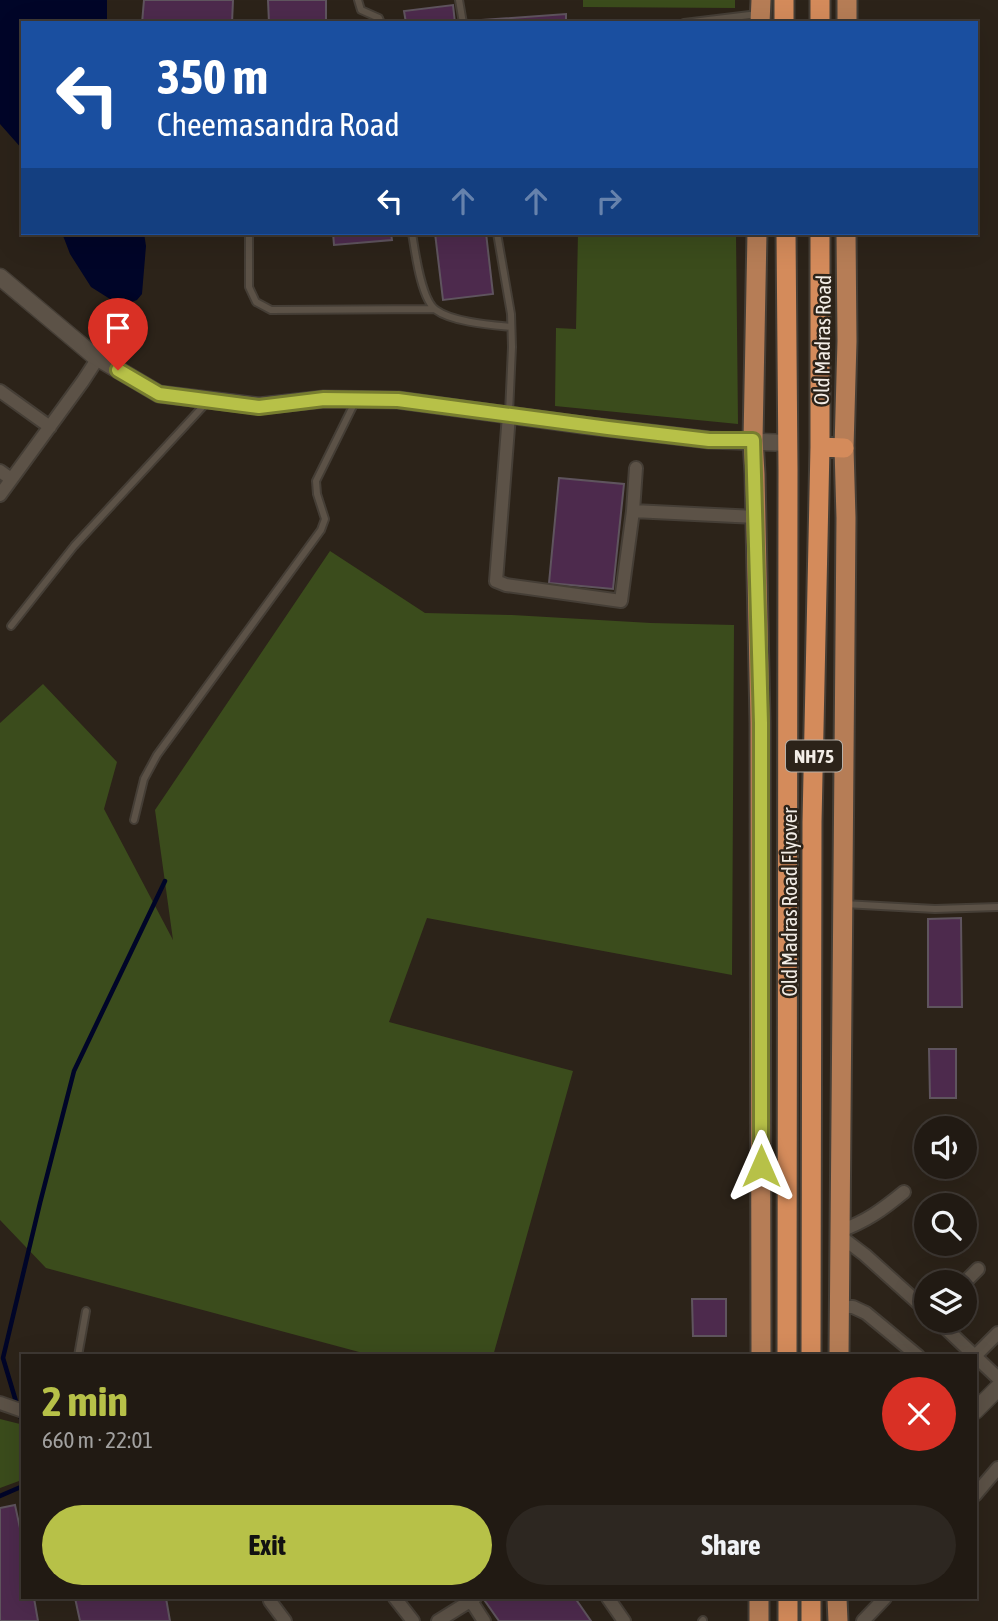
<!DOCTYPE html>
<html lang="en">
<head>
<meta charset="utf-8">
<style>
  :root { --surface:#211a13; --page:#2d2721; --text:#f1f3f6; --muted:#a2a1a0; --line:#3e3833; --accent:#b7c148 }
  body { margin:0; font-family:"Asap Condensed",sans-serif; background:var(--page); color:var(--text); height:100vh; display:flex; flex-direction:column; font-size:26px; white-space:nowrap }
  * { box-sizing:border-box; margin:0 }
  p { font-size:23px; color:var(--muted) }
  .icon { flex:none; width:38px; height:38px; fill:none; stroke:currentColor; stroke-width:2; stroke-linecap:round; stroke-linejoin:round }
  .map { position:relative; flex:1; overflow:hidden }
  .side { position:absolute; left:21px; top:1354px; width:956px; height:245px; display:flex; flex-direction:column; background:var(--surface); border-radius:0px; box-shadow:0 7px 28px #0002,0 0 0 2px var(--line) }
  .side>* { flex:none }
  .top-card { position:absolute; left:21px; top:21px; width:957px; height:214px; border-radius:0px; box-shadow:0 7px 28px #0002,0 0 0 2px var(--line); background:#1a4fa0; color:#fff; overflow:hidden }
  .controls { position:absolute; left:914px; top:1116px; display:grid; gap:14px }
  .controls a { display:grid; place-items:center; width:63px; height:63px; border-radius:50%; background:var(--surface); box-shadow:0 7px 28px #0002,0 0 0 2px var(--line); font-size:35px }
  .pin { position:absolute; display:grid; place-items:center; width:60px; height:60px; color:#fff; margin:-72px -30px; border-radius:50% 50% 50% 0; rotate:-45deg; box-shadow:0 0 7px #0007 }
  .pin .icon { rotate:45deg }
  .me { position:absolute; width:77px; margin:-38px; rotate:0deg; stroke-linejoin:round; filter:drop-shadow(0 0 5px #0008) }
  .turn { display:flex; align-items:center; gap:24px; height:147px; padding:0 21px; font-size:32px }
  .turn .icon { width:91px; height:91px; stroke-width:2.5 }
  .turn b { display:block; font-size:49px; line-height:60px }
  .lanes { display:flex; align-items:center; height:66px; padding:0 21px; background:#0003; justify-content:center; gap:35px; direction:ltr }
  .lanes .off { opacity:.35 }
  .round { display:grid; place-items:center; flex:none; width:74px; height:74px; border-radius:37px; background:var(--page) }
  .summary { display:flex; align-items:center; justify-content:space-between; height:119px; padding:0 21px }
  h1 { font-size:42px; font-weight:700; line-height:52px; color:var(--accent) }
  .primary-button { display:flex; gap:14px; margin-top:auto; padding:14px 21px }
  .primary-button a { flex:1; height:80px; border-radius:42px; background:var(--accent); color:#111; font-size:28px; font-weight:700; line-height:80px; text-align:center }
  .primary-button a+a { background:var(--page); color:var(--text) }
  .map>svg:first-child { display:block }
</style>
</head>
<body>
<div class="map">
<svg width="998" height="1621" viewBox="0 0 998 1621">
  <rect width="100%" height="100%" fill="#2c2319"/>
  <path fill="#3b4c1c" d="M583 0H735V8L583 7Z
    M578 233H736L738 424 555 406 556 328 576 329Z
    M330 551 425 613 512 615 651 623 734 625 732 975 427 918 389 1022 573 1071 493 1356H374L46 1268 0 1220V723L43 684 117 762 104 809 173 940 155 810Z
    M0 1419 20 1424 19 1481 0 1488Z"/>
  <path fill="#000528" d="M0 0H107V23H23V150L0 124Z
    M62 233H144L146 246 142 294 137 300 121 306 91 287 70 254Z"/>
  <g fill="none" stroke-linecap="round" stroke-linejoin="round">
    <path stroke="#000528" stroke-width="4.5" d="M23 1425 3 1358 40 1203 74 1071 165 881
      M0 1496 23 1486"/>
  </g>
  <path fill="#4d2a4d" stroke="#5f545e" stroke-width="2" d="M144 0H233L232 23H142Z
    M268 0H326V23H269Z
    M453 5 455 23H406L404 11Z
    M566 14V23H482V20Z
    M333 233H391L392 240 334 245Z
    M435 233H486L493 294 443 300Z
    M559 478 624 484 613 589 549 583Z
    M961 918 962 1007H928V919Z
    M929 1049H956V1098H930Z
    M692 1299H726V1336H693Z
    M15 1505 23 1542V1598H34L38 1621H0V1508Z
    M75 1598H166L170 1621H80Z
    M490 1598H575L591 1621H499L485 1601Z"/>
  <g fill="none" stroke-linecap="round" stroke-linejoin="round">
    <defs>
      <path id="service" d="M358 0 361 10 379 18 381 23
        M459 0 463 23
        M684 23 758 14
        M249 233V287L256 302 271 310 434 309
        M412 233C415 251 421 300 436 310 452 322 491 325 511 327
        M497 233 511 314 512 347 509 413
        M11 626 74 546 208 401
        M134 820 144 779 157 755 321 530 325 519 317 494 316 481 355 402
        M844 904 935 909 998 907
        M78 1356 86 1311
        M702 1621 703 1620"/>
      <path id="minor" d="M0 391 50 427
        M509 415 496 581 506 585 621 601 633 511 756 517
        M0 471 11 479
        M0 495 83 381 98 358
        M633 511 636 468
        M840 1231C867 1221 882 1210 904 1192
        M840 1236 865 1255 926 1310
        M964 1283 978 1269
        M839 1307H853L866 1313 918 1356
        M938 1321 998 1378
        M975 1356 998 1333
        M0 1403 23 1411
        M975 1495 998 1468
        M395 1598 413 1621
        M608 1598 624 1621
        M270 1601 285 1621
        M471 1601 484 1621
        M438 1621 475 1598
        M863 1621 885 1598"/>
      <path id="tertiary" d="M0 277 93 355 159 394 259 406 324 399 398 400 582 425 709 440 788 443
        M975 1411 998 1388"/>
      <path id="primary" d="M760 23 761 0
        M847 23V0
        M757 233 753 440 755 474 760 723 761 1356
        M839 1356 846 518 844 448 847 341 846 233
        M837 1598 838 1621
        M759 1621V1598"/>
      <path id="trunk" d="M784 0V23
        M820 23V0
        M786 233 788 469 787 1356
        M820 447 844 448
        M811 1356 812 822 820 447V233
        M788 1598V1621
        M811 1621V1598"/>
    </defs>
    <use href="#service" stroke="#453e36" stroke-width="10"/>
    <use href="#minor" stroke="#453e36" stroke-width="16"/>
    <use href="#tertiary" stroke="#453e36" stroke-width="19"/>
    <use href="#primary" stroke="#453e36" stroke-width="23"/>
    <use href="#trunk" stroke="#453e36" stroke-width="23"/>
    <use href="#service" stroke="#5c5247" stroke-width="6"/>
    <use href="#minor" stroke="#5c5247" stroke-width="12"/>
    <use href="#tertiary" stroke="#5c5247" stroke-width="16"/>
    <use href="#primary" stroke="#b67d56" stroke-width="19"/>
    <use href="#trunk" stroke="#d48b5b" stroke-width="19"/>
  </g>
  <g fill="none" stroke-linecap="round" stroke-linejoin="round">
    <defs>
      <path id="route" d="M118 370 159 394 259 407 324 399 398 400 608 428 709 440H753L761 723V1166"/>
    </defs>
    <use href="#route" stroke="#777d2f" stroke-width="18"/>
    <use href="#route" stroke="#b7c148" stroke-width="12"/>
  </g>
  <g text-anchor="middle" stroke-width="5" stroke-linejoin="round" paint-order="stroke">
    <rect fill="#2c2319" stroke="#b7b0a8" stroke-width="2" x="786" y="740.5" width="56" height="31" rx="5"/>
    <g font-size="19" font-weight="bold" fill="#f3ede6">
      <text x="814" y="763">NH75</text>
    </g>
    <g font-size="21" fill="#f3ede6" stroke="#2c2319">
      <text transform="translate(823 340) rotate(-89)" y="7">Old Madras Road</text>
      <text transform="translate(790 902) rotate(-90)" y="7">Old Madras Road Flyover</text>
    </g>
  </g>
</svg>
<div class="controls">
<a><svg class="icon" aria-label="sound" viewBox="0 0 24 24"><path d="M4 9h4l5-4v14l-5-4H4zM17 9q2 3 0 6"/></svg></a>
<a><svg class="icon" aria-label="search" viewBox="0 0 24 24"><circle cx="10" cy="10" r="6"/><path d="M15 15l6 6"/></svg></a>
<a><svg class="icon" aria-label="layers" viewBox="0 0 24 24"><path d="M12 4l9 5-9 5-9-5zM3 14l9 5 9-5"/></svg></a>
</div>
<div class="pin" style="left:118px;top:370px;background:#d93025"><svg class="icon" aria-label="arrive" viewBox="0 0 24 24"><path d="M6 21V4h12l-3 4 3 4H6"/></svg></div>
<svg class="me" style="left:761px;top:1166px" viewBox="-20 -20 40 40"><path d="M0-17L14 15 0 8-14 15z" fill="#b7c148" stroke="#fff" stroke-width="4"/></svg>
<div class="top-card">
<div class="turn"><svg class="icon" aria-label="left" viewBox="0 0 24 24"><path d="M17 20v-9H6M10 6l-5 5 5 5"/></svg><div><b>350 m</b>Cheemasandra Road</div></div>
<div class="lanes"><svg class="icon" aria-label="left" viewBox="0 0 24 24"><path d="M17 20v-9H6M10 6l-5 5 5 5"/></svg><svg class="icon off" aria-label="ahead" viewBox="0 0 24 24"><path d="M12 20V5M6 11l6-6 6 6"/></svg><svg class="icon off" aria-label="ahead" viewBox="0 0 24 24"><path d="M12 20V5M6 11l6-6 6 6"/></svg><svg class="icon off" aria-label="right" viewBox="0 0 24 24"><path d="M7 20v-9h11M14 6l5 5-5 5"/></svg></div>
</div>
<section class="side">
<div class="summary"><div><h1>2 min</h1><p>660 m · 22:01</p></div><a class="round" style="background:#d93025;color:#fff"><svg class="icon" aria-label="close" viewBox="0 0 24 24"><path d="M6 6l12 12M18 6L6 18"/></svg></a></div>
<div class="primary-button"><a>Exit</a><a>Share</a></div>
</section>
</div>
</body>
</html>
